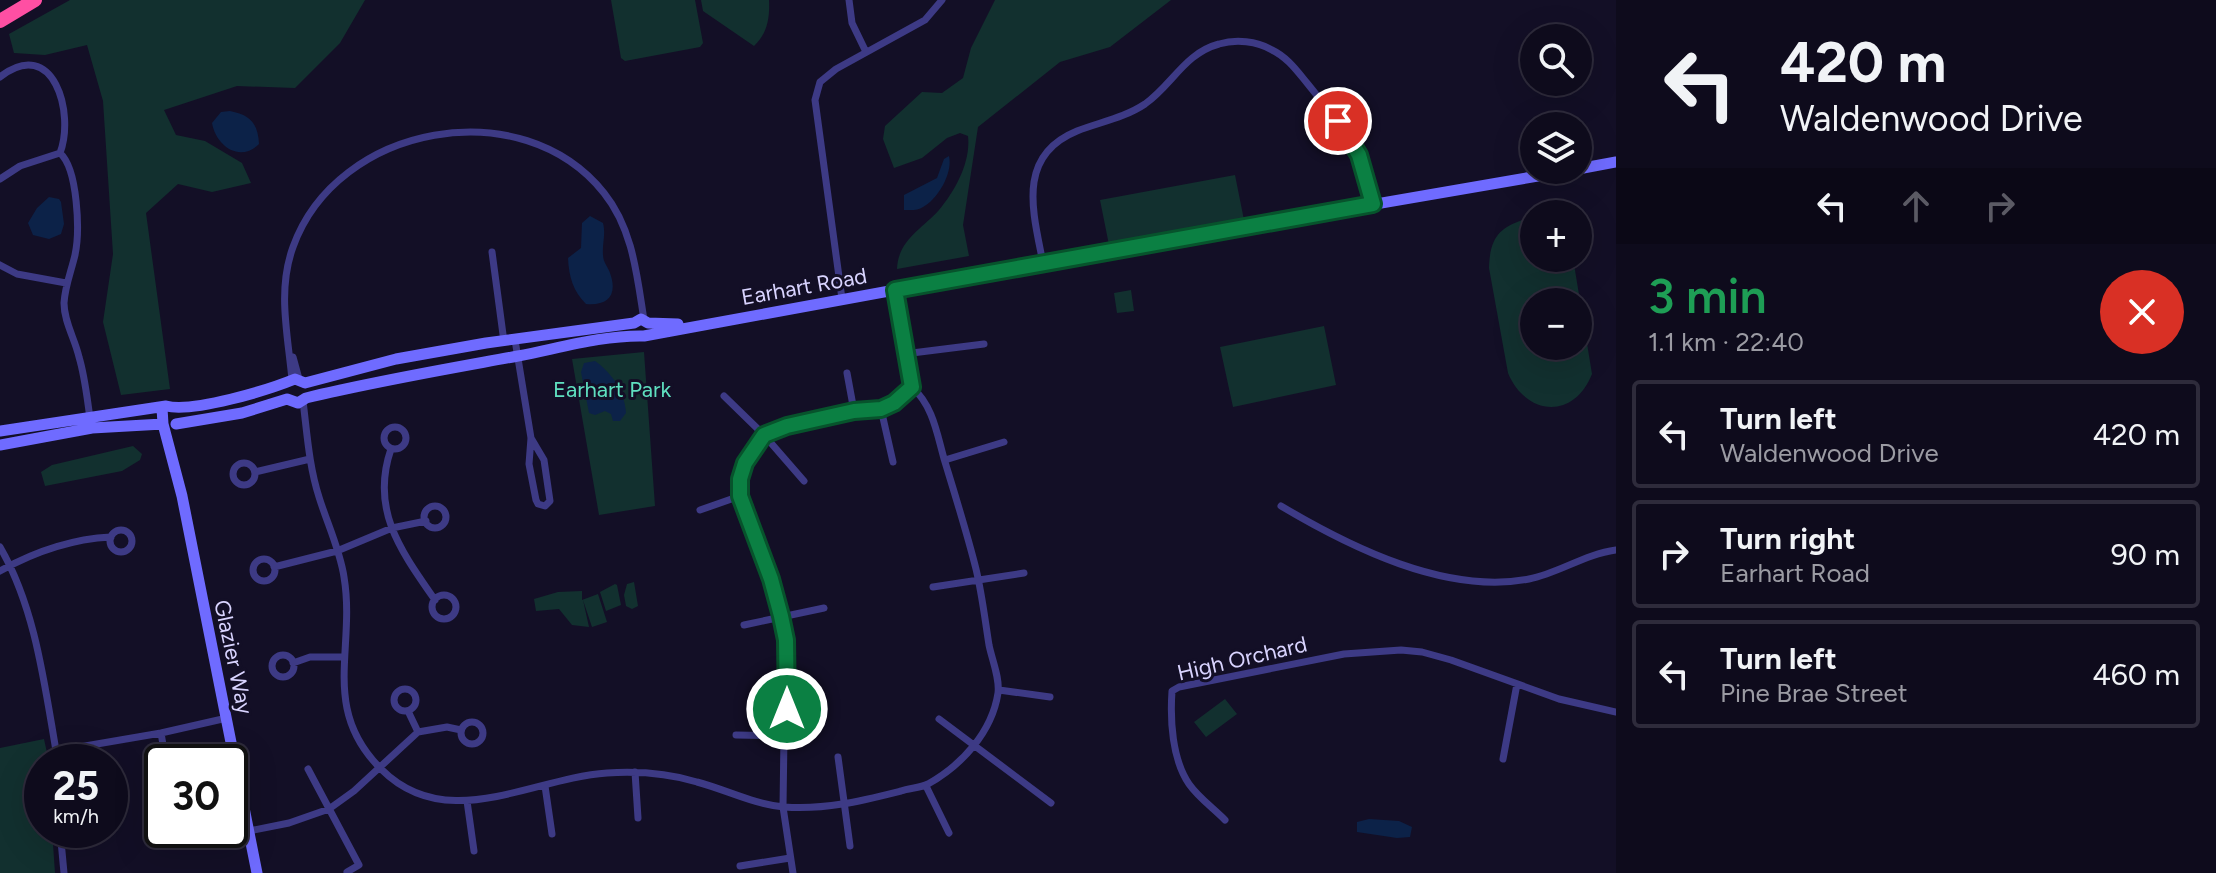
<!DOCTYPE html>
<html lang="en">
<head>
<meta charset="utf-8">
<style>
  :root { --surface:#0e0b1c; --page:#1c1929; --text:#f1f3f6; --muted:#9b9ba3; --line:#2e2b3b }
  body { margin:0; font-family:Figtree,sans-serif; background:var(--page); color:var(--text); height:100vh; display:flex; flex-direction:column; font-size:30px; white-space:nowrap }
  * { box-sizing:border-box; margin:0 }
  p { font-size:26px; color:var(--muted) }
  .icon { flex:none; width:44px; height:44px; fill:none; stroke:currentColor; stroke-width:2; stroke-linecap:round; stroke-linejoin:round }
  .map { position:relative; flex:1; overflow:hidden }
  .side { display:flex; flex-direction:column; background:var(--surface); width:600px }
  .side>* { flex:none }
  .guide { background:#0e0b1c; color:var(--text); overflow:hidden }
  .fabs { position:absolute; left:1520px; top:24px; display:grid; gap:16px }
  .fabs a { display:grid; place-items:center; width:72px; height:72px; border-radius:50%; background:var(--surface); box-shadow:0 8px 32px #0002,0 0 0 2px var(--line); font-size:40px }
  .speed { position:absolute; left:24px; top:744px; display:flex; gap:16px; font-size:40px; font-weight:700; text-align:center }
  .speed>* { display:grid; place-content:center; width:104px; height:104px; border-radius:50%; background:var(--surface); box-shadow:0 8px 32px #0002,0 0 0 2px var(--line); line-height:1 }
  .speed small { font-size:20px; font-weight:400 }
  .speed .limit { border:4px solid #111; border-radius:12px; background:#fff; color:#111 }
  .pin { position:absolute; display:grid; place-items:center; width:68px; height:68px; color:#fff; margin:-34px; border:4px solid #fff; border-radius:50%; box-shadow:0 2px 8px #0007 }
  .me { position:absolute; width:88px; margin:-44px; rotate:0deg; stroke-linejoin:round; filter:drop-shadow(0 0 6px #0008) }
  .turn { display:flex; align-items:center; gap:28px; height:168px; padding:0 32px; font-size:36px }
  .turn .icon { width:104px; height:104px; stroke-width:2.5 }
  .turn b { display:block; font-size:56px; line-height:68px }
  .lanes { display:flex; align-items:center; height:76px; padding:0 32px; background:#0003; justify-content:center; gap:40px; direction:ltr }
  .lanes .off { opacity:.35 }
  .round { display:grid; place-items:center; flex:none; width:84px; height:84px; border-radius:42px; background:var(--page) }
  .head { display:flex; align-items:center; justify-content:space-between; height:136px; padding:0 32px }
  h1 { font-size:48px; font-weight:600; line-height:60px; color:#1e9e55 }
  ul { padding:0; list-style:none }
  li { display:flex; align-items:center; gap:24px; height:108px; margin:0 16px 12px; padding:0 16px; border:4px solid var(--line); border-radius:8px }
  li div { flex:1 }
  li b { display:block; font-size:30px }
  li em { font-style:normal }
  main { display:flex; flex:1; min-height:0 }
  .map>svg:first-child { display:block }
</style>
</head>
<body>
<main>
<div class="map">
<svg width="1616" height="873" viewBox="0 0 1616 873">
  <rect width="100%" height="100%" fill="#130f26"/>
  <path fill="#12302f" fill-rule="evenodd" d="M70 0H365L340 43 295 88 237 86 164 110 176 135 205 141 242 163 251 183 212 192 178 184 146 213 170 389 121 395 103 322 113 254 103 101 87 45 45 55 14 53 9 34Z
    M611 0H695L703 43 700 47 625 61 621 58Z
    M701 0H769C770 18 767 34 754 46L703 11Z
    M995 0H1171L1110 47 1060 62 978 127 963 225 969 256 897 269C898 240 922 229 939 210 955 191 971 162 968 136L960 133 947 138 922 158 894 168 883 139 885 126 922 92 942 93 963 78 971 48Z
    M1235 175 1244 220 1109 245 1100 200Z
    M1528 218 1534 219V258H1573L1592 374C1574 420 1526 416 1508 373L1489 268C1490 237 1499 227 1528 218ZM1578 302V346H1534V302Z
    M1131 290 1134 311 1117 313 1114 293Z
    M1324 326 1336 385 1233 407 1220 347Z
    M644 352 655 506 599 515 572 359Z
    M133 446 142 454 140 460 122 471 45 486 41 472 52 465Z
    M634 582 638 606 632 609 626 606 624 595 627 584Z
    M615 584 617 585 621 605 606 611 600 592Z
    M582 591V600L598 594 607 622 592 627 583 600 589 627 572 625 559 609 536 611 534 599 558 592Z
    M1225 699 1237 714 1206 737 1194 722Z
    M44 739 49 762H42V830H52L55 873H0V748Z"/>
  <path fill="#0c2248" d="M230 111C250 115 258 123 259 144 240 163 216 146 212 123L221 112Z
    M949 156C953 173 938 199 923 207 918 211 910 210 904 210V195L937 178 944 159Z
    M49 197 59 199 61 202 64 224 61 234 49 239 33 235 28 223 37 208Z
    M590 216 603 223C606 235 602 244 603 255 603 262 608 267 610 273 618 295 608 306 586 304 573 291 569 277 568 258L581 248 582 223Z
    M595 361C612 373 625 392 626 413L620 421H613L611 414 605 411 595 415 589 413 581 372 584 363Z
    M1369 819 1399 821 1412 827 1410 837 1397 838 1357 832V822Z"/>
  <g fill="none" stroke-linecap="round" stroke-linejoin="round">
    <path stroke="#3d3a85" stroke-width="7" d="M849 0 852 23 866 52
      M0 77C54 35 75 114 60 153
      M60 153C78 169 80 232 75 255 71 272 65 286 64 303 64 322 75 339 79 357 85 377 87 398 90 418
      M0 179 20 166 60 153
      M492 252 504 342
      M1043 263C1033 212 1016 156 1077 131 1100 122 1124 118 1145 104 1172 85 1185 53 1219 44 1236 39 1257 41 1272 50 1287 57 1297 71 1307 83 1338 121 1364 155 1373 204
      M0 265 17 274 66 283
      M842 299 815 100 820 82 836 69 925 20 942 0
      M515 340 531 438 529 464 536 500 538 504 545 506 550 501 544 460 531 438
      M904 354 984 344
      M293 357 299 379
      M847 373 854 411
      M292 380C288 335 277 291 293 247 337 124 522 90 604 193 633 229 637 276 644 320
      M724 396 764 435 804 481
      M303 401C307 433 309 466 319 497 327 523 340 550 344 577 356 649 320 708 381 769 447 835 531 778 607 773 638 771 667 773 697 782 727 790 753 804 784 807 826 810 861 801 901 791 910 788 920 788 928 784 962 765 992 732 998 693 1000 678 992 660 989 645 985 620 982 594 976 569 967 533 956 498 945 462 937 435 934 407 912 387L895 290
      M881 409 893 462
      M384 438a11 11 0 1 1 22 0a11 11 0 1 1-22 0Z
      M391 449C370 510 401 551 435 600
      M945 460 1004 442
      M233 474a11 11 0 1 1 22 0a11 11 0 1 1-22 0Z
      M255 472 310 459
      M1281 506C1350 547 1446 595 1529 579 1559 573 1585 554 1616 550
      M424 517a11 11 0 1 1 22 0a11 11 0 1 1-22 0Z
      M700 510 740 496
      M110 541a11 11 0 1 1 22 0a11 11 0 1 1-22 0Z
      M0 547C37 611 45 690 58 762
      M253 570a11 11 0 1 1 22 0a11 11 0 1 1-22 0Z
      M274 567 337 551 392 528 426 521
      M0 571C34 552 71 539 111 537
      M933 587 1024 573
      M432 607a12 12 0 1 1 24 0a12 12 0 1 1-24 0Z
      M744 625 824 608
      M272 666a11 11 0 1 1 22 0a11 11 0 1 1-22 0Z
      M293 663 310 657H344
      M394 700a11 11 0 1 1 22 0a11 11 0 1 1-22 0Z
      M999 690 1050 697
      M408 711 418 732
      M939 719 1051 803
      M461 733a11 11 0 1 1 22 0a11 11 0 1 1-22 0Z
      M161 733 166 762
      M736 735 784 736
      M56 751 161 733 227 718
      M838 757 850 846
      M1503 759 1517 684
      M308 769 359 865 347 872
      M635 772 638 818
      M545 786 552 834
      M926 786 949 833
      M467 801 474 851
      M1225 820C1213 808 1198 797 1189 784 1172 759 1170 720 1172 691L1179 687 1344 654 1401 650 1422 652 1451 660 1559 699 1616 712
      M60 830 64 873
      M249 831 289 823 329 809 354 791 418 732 447 727 461 730
      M740 866 790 858
      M793 873 783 807 784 736 787 709 786 640 771 579 740 496V479L745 463 764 435 787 426 854 411 881 409 894 403 912 387"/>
    <path stroke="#6f6bff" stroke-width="11" d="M1578 169 1616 162
      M162 408 163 424 182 496 257 873
      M176 424 242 413 287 399 298 403 306 398C376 381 447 369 518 356 560 348 603 335 644 336L1173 239 1573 170
      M0 431 166 406C193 413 268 390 295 379L305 383 396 359 486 343 634 323 641 319 648 323 678 324
      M0 445 92 428 163 424"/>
    <path stroke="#ff4fa3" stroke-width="14" d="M0 21 35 0"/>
  </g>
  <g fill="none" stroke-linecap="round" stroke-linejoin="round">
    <defs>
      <path id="route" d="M787 709 786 640 781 616 771 579 740 496V479L745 463 764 435 787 426 854 411 881 409 894 403 912 387 895 290 1373 204 1359 155 1338 121"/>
    </defs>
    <use href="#route" stroke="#07532c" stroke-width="20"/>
    <use href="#route" stroke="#0b8043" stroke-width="14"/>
  </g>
  <g text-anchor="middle" stroke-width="6" stroke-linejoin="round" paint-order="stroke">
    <g font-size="22" fill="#d9d4ff" stroke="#130f26">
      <text transform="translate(804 286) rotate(-10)" y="8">Earhart Road</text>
      <text transform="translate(234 657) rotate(78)" y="8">Glazier Way</text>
      <text transform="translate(1242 658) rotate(-13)" y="8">High Orchard</text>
    </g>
    <g font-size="22" fill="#5fe0c0" stroke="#130f26">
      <text x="612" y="397">Earhart Park</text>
    </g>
  </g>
</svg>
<div class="fabs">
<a><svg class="icon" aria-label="search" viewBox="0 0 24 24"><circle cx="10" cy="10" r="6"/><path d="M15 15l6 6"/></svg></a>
<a><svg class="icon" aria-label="layers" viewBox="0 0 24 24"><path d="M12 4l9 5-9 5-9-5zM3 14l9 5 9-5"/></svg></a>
<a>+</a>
<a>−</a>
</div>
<div class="speed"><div>25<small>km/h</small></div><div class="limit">30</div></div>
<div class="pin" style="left:1338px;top:121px;background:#d93025"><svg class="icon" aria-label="arrive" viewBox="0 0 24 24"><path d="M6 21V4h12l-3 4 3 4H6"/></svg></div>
<svg class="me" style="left:787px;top:709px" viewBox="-20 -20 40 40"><circle r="17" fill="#0b8043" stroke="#fff" stroke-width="3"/><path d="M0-11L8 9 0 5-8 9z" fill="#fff"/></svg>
</div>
<section class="side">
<div class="guide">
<div class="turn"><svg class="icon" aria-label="left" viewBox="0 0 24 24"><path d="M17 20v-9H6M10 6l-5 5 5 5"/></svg><div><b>420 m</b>Waldenwood Drive</div></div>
<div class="lanes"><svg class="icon" aria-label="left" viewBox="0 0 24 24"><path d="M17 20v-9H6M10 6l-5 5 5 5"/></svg><svg class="icon off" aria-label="ahead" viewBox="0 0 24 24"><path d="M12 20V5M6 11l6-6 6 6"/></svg><svg class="icon off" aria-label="right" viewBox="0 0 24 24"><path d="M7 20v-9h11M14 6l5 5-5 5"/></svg></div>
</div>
<div class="head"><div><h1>3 min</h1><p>1.1 km · 22:40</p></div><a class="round" style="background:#d93025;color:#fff"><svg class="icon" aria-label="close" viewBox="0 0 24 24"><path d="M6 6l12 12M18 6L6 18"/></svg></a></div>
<ul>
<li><svg class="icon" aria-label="left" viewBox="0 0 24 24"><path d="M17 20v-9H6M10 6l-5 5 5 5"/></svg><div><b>Turn left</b><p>Waldenwood Drive</p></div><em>420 m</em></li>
<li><svg class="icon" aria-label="right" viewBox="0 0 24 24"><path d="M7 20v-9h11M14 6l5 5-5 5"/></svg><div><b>Turn right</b><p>Earhart Road</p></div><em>90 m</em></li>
<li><svg class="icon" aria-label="left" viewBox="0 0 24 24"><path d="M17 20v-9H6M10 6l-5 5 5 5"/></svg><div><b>Turn left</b><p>Pine Brae Street</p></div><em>460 m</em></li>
</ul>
</section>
</main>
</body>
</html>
